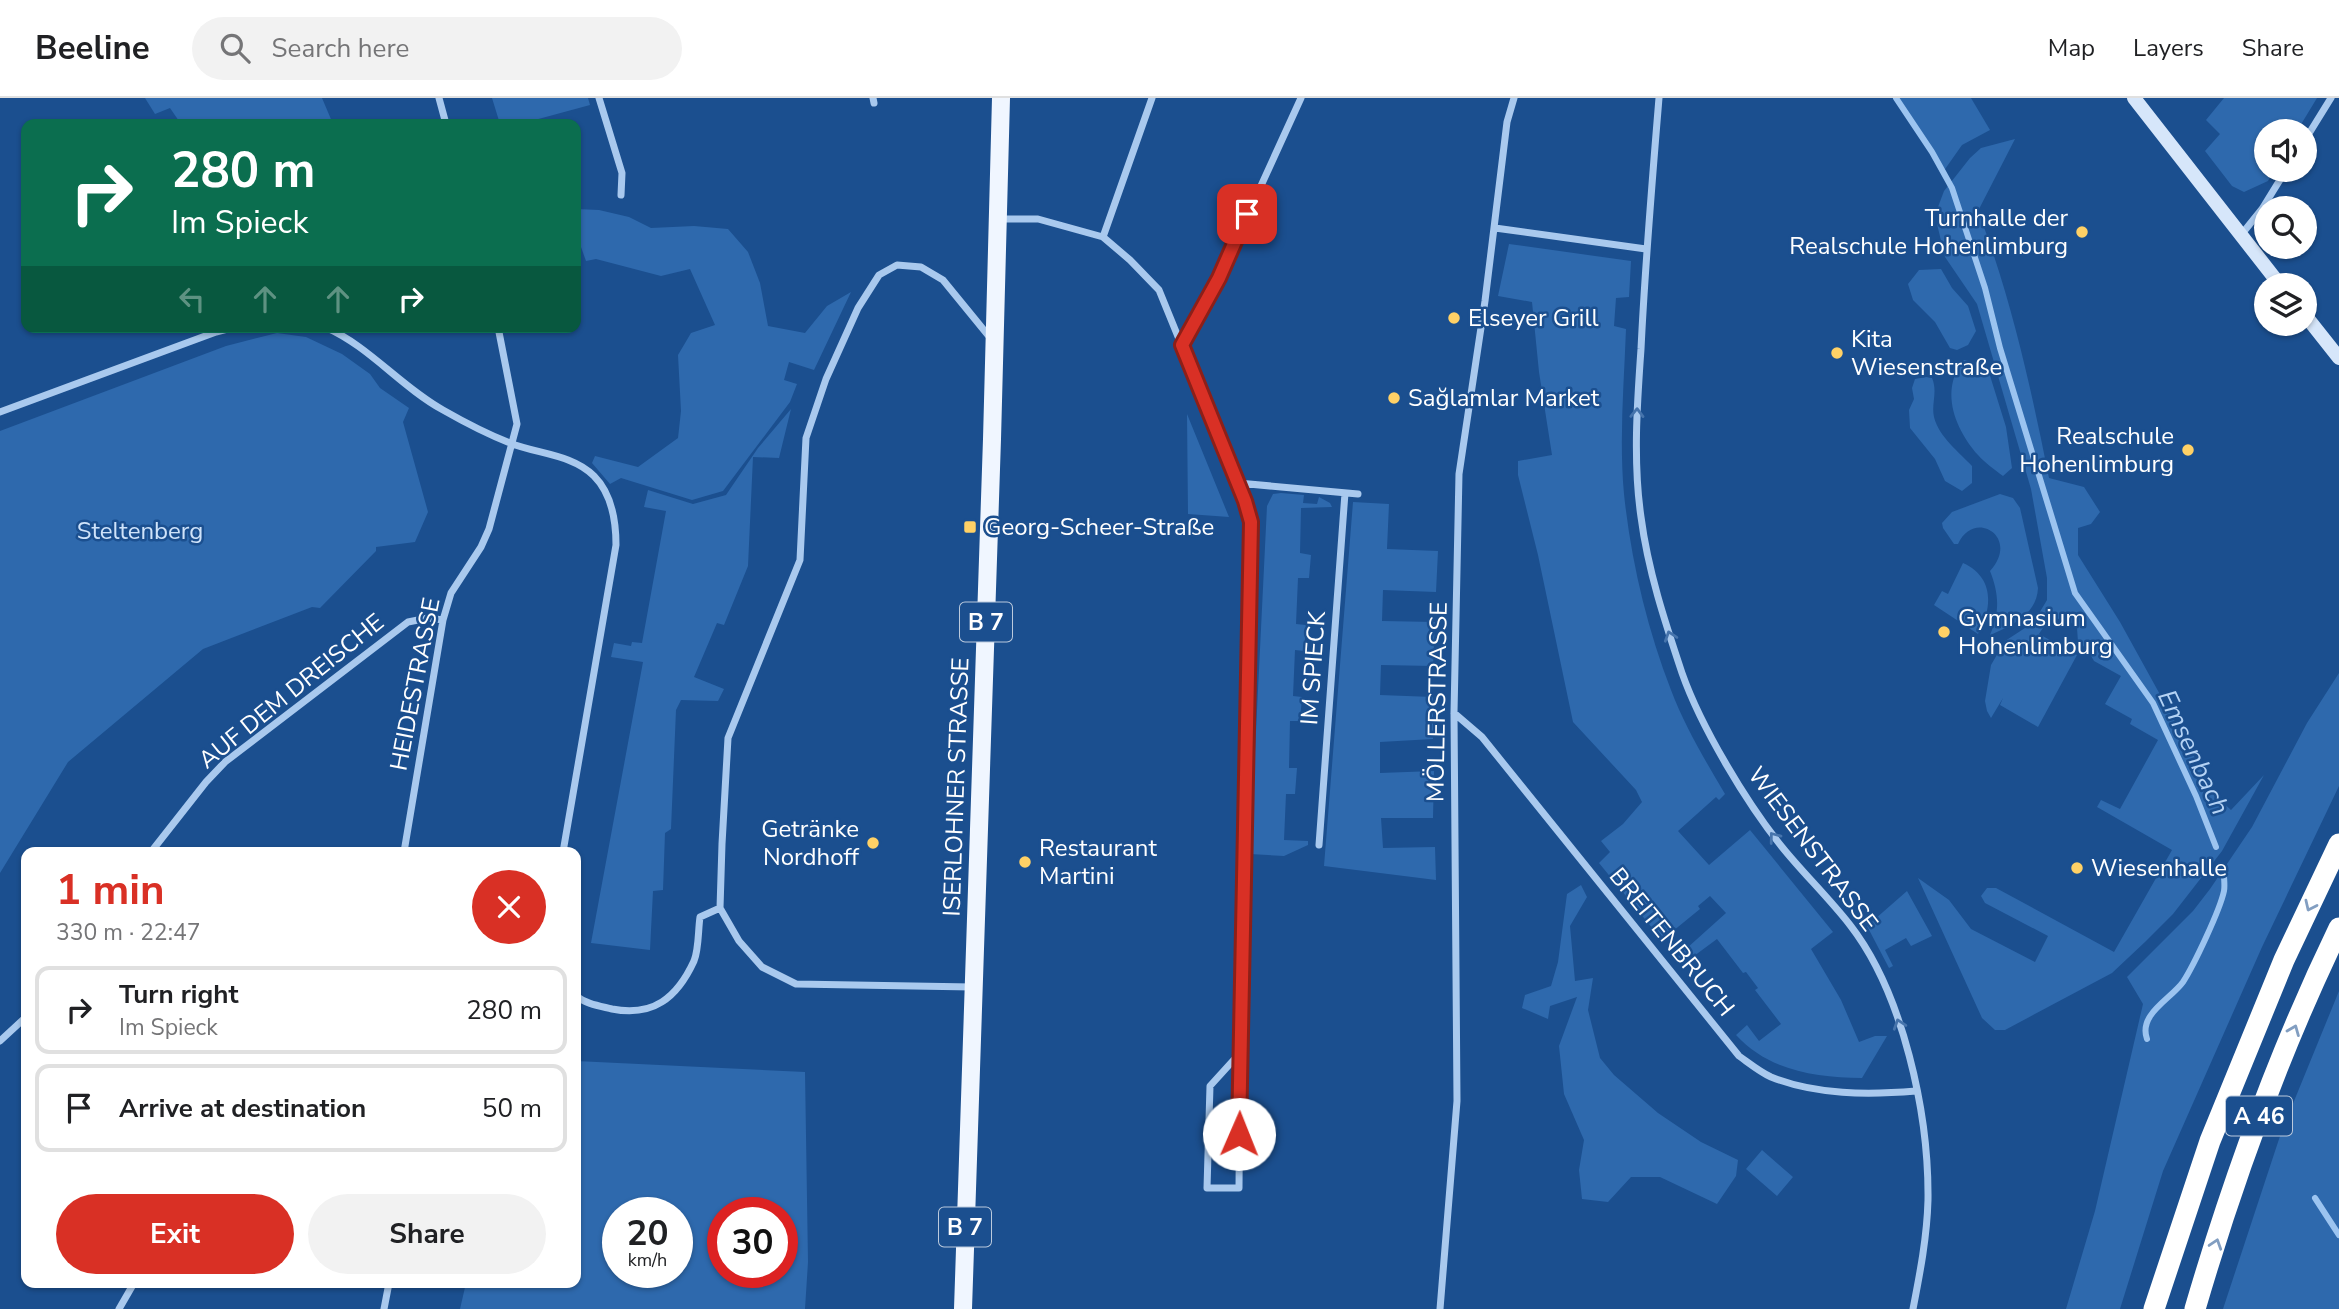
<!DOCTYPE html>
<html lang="en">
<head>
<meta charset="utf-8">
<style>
  :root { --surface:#fff; --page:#f2f2f2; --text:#202124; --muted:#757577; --line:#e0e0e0; --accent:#d93025 }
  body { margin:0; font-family:"Nunito Sans",sans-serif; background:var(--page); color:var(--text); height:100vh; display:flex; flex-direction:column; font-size:26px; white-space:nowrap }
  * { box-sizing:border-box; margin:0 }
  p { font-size:23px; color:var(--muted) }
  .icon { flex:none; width:38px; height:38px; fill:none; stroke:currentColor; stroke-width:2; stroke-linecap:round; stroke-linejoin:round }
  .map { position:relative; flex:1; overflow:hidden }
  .drawer { position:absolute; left:21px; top:749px; width:560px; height:441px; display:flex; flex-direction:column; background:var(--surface); border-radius:14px; box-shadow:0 2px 5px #0004 }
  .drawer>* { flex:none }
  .top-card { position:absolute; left:21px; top:21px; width:560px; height:214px; border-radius:14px; box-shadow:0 2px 5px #0004; background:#0b6e4f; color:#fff; overflow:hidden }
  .fabs { position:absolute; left:2254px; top:21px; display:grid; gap:14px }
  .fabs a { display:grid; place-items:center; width:63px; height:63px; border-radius:50%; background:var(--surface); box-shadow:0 2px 5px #0004; font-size:35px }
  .speed { position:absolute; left:602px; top:1099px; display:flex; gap:14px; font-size:35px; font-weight:700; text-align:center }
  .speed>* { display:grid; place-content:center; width:91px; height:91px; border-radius:50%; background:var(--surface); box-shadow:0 2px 5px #0004; line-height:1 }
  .speed small { font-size:18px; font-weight:400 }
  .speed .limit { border:10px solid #d22; background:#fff; color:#111 }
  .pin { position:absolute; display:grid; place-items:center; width:60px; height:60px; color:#fff; margin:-30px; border-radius:14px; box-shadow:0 4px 10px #0006 }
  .me { position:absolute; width:77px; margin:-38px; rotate:1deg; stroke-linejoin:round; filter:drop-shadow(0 0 5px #0008) }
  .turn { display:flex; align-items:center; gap:24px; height:147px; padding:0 35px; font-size:32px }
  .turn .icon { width:91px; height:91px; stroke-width:2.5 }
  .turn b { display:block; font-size:49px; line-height:60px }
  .lanes { display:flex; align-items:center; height:66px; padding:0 35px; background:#0003; justify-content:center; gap:35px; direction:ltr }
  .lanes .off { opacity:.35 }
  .round { display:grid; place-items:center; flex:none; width:74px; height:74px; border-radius:37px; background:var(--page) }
  .overview { display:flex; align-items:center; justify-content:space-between; height:119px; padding:0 35px }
  h1 { font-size:42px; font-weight:700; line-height:52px; color:var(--accent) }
  .button { display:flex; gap:14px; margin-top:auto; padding:14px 35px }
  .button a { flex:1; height:80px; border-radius:42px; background:var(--accent); color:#fff; font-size:28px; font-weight:700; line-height:80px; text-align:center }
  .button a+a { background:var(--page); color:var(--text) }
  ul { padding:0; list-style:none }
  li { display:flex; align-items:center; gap:21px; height:88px; margin:0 14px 10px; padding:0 21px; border:4px solid var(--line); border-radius:14px }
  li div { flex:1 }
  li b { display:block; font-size:26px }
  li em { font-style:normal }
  header { display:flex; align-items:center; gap:42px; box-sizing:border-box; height:98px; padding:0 35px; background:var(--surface); border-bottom:2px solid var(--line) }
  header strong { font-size:33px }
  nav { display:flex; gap:38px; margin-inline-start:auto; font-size:24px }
  .search { width:490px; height:63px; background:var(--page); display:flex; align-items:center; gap:18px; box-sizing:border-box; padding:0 24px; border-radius:38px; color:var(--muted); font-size:26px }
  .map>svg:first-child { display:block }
</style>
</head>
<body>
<header>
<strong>Beeline</strong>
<div class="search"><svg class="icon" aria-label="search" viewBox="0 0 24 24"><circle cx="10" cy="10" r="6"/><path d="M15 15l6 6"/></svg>Search here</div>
<nav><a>Map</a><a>Layers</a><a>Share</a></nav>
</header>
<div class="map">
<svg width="2339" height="1211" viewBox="0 0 2339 1211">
  <rect width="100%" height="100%" fill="#1b4f8f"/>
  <path fill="#2e69ad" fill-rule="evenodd" d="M145 0H322L333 26H181L170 10 155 16Z
    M492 0H588L590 7 520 26H500Z
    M1898 0H1971L1990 32 1962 47 1943 74 1933 55Z
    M2224 0H2317L2297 33H2266V72H2274L2268 83 2244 94 2232 88 2205 53 2220 36 2206 22Z
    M2015 41 1978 113C2011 199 2031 290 2049 380L2084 389 2100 414 2091 426 2078 430V457L2120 524 2216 698 2231 712 2264 677 2222 753 2173 816 2145 844 2112 875 2005 932H1995L1982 920 1918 780 1949 802 1971 831 2035 864 2048 838 1985 805 1981 798 1987 790H1996L2114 854 2172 752 2097 709 2101 702 2120 711 2158 642 2130 626 2132 621 2105 606 2121 578 2094 563 2087 551 2078 544 2077 530C2064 515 2049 519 2039 536L2077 557 2038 629 2000 607 2003 600 1991 620 1987 613 1985 603 1991 567 2005 543 2025 530 2038 517 2047 502V480L2031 391 1977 206 1945 159 1937 126 1938 109 1944 93 1970 60 1981 50Z
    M576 111 599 112 629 119 651 130 694 128 728 131 748 154 760 185 768 228 805 235 827 208 851 194 814 272 789 264 784 282 797 286 790 304 723 393 692 402 621 380 610 386 592 365 595 358 638 369 678 340 681 313 678 257 691 235 715 227 690 171 661 178 596 161 586 163 576 135Z
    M1509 146 1631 163 1629 199 1616 200 1614 228 1626 231C1624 286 1619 341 1624 396 1631 463 1647 530 1671 592 1685 629 1705 662 1725 696L1719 702 1716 699 1678 733 1709 767 1750 732 1833 834 1811 851 1841 902 1859 944 1875 938H1887L1862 980C1815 979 1769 973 1736 937L1747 927 1759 943 1781 926 1755 892 1758 890 1746 874 1743 875 1717 841 1694 858 1688 853 1679 862 1677 859 1726 815 1710 798 1698 808 1700 811 1662 842 1599 765 1610 754 1601 743 1623 726 1642 704 1636 692 1573 624 1538 457 1518 377V363L1552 357 1539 274 1532 204 1498 198Z
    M1941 171 1952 190 1968 208 1976 233 1968 247 1957 252 1950 250 1935 224 1913 202 1908 186 1919 172Z
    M277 235 306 239 342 256 370 276 380 290 409 310 403 324 428 414 415 444 376 449V453L320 510 312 509 203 551 68 664 0 775V333L226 248Z
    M1964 262 1987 268 2006 329 2012 370 2003 378C1995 372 1985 365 1978 357 1955 331 1939 292 1964 262Z
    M1926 279 1932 280C1938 294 1931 306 1934 319 1939 339 1959 354 1972 368V385L1962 393 1945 383 1935 361 1910 330 1909 312 1914 301 1912 290 1915 281Z
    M791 311 779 360 753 359 748 468 724 527 717 525 694 579 724 591 718 603 681 602 676 612 671 731 665 735 663 792 653 793 650 852 591 845 643 564 611 559 614 545 631 548 632 544 642 545 666 413 644 409 648 392 693 406 726 397 758 350Z
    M1187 316 1229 419 1188 416Z
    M1281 395 1304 397 1303 405 1317 406 1319 399 1330 405 1332 409 1301 410 1300 455 1311 457 1309 480H1298L1296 526 1306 527 1304 553 1295 552 1293 598 1302 599 1300 623H1290L1289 670H1297L1295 696H1286L1284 742 1308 743V747L1284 758 1250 756 1267 408 1273 396Z
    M2000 396 2013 400 2020 410 2038 490C2037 516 2012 528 1990 537 2000 513 1999 496 1990 473 2021 439 1974 410 1958 446H1954L1943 430 1942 425 1952 414Z
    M1353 404 1389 406 1387 451 1438 453 1436 494 1383 492 1382 523 1435 524 1433 568 1381 567 1380 597 1433 599V641L1380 644V675L1434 673 1433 720H1381L1383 750 1435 749 1436 782 1324 768Z
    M1963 465C1994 479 1993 509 1978 536L1934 507 1942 493 1948 496Z
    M2339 575V688L2262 849 2163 1073 2120 1211H2066L2095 1113 2143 906 2127 879 2193 813 2210 791 2252 729 2307 625Z
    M1581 787 1587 799 1570 828 1575 883 1593 880 1588 912 1600 960 1614 977 1658 1015 1701 1044 1738 1062 1736 1078 1717 1106 1660 1079H1631L1608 1104 1582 1101 1579 1072 1584 1042 1564 996 1559 948 1577 899 1550 908 1548 921 1522 910 1525 897 1551 888 1558 864 1567 796Z
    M1907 793 1932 838 1911 848 1906 840 1885 852 1893 868 1889 870 1867 828Z
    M2339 893V1211H2223L2281 1035Z
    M576 963 805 974 808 1164 805 1211H460L466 1185H576ZM618 1115H677V1174H618ZM723 1115H782V1174H723Z
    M1762 1052 1793 1079 1777 1098 1746 1071Z"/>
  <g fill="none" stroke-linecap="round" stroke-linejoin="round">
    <path stroke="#9cc4f0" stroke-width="6" d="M1896 0 1932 54 1952 90 1985 190 2000 250 2075 495 2153 605 2196 698 2216 749
      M2147 941C2138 916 2171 901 2183 884 2194 867 2220 812 2224 793 2225 788 2224 782 2224 777
      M2315 1100 2339 1137"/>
    <path stroke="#a9c9ee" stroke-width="7" d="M439 0 446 26
      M599 0 622 75 621 97
      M873 0 874 5
      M1659 0C1652 84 1645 167 1641 251 1637 307 1633 364 1641 419 1648 473 1665 524 1682 575 1701 629 1746 704 1782 749 1803 775 1828 799 1850 827 1903 895 1929 1016 1928 1102 1927 1139 1920 1175 1913 1211
      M2305 42 2331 0
      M1000 121H1038L1103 139 1130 162 1159 192 1245 403 1251 424 1240 955 1210 988 1207 1090H1239L1240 955
      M1495 130 1646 151
      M2241 137 2262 111 2286 72
      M1103 139 1152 0
      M325 229C369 248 401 289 443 312 464 324 487 336 510 345 537 356 572 356 594 378 612 396 616 422 616 447L563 754
      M1182 247 1219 180 1301 0
      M0 314 216 234 235 229
      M1238 385 1358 396
      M1454 615 1482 639 1739 958C1749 965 1760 974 1771 979 1816 997 1868 997 1916 993
      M1319 747 1345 395
      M151 754 206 684 225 664 408 524 428 520 443 522
      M404 754 443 522 451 495 481 449 489 431 517 326 498 229
      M972 889 796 886 762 869 739 843 720 810 722 746 728 640 800 462 806 340 826 281 858 210 879 177 897 167 921 169 943 182 992 242
      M576 898C586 906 600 908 612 911 653 919 677 900 694 863 699 851 698 832 700 819L720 810
      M0 943 26 919
      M119 1211 134 1185
      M384 1211 389 1185
      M1440 1211 1457 1003 1454 615 1459 376 1485 203 1507 24 1514 0"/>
    <path stroke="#d6e6fa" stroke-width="14" d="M2134 0 2280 187
      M2305 217 2339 260"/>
    <path stroke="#f0f6ff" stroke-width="18" d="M963 1211 992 341 1001 0"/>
    <path stroke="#fff" stroke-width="21" d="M2154 1211 2210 1043 2284 862 2339 746
      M2195 1211C2233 1081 2280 952 2339 830"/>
  </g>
  <defs><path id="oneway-chevron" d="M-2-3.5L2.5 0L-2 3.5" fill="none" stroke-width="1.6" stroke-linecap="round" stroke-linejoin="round" transform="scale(1.75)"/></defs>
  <g stroke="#4674ac">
    <use href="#oneway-chevron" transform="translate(1637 315) rotate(-89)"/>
    <use href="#oneway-chevron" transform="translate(1670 538) rotate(-108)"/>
    <use href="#oneway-chevron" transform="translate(1774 739) rotate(-127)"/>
    <use href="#oneway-chevron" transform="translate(1899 926) rotate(-108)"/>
  </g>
  <g stroke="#829ec1">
    <use href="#oneway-chevron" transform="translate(2310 808) rotate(115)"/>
    <use href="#oneway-chevron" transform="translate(2294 932) rotate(-68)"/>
    <use href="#oneway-chevron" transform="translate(2216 1146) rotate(-72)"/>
  </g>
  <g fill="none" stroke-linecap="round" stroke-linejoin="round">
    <defs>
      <path id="route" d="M1239 1036 1251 424 1245 403 1182 247 1219 180 1247 116"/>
    </defs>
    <use href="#route" stroke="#8d1f18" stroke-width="18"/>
    <use href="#route" stroke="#d93025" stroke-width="12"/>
  </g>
  <g fill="#ffd166" stroke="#1b4f8f" stroke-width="2.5">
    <circle cx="2082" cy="134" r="7"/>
    <circle cx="1454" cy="220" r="7"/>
    <circle cx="1837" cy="255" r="7"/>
    <circle cx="1394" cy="300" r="7"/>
    <circle cx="2188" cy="352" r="7"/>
    <rect x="963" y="422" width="14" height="14" rx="3.5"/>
    <circle cx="1944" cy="534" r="7"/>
    <circle cx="873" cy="745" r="7"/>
    <circle cx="1025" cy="764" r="7"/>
    <circle cx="2077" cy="770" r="7"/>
  </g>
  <g text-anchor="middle" stroke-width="5" stroke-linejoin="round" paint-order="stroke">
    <g fill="#1b4f8f" stroke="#bbcadd" stroke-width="2">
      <rect x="960" y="504.5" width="52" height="39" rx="5"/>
      <rect x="2226" y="998.5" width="66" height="39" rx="5"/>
      <rect x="939" y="1109.5" width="52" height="39" rx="5"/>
    </g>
    <g font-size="23" font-weight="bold" fill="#fff">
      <text x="986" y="532">B 7</text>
      <text x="2259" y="1026">A 46</text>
      <text x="965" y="1137">B 7</text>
    </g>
    <g font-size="24" fill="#fff" stroke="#1b4f8f" text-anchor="start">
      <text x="2068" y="128" text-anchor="end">Turnhalle der<tspan x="2068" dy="28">Realschule Hohenlimburg</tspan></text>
      <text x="1468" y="228">Elseyer Grill</text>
      <text x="1851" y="249">Kita<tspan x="1851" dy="28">Wiesenstraße</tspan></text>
      <text x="1408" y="308">Sağlamlar Market</text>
      <text x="2174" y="346" text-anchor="end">Realschule<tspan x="2174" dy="28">Hohenlimburg</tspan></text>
      <text x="984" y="437">Georg-Scheer-Straße</text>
      <text x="1958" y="528">Gymnasium<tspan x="1958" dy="28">Hohenlimburg</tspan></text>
      <text x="859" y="739" text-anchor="end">Getränke<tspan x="859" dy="28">Nordhoff</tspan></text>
      <text x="1039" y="758">Restaurant<tspan x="1039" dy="28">Martini</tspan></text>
      <text x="2091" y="778">Wiesenhalle</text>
    </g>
    <g font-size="24" fill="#cfe3fa" stroke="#1b4f8f">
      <text x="140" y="441">Steltenberg</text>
    </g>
    <g font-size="24" fill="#fff" stroke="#1b4f8f">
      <text transform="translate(1313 570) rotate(-86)" y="8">IM SPIECK</text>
      <text transform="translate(415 586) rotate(-79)" y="8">HEIDESTRASSE</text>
      <text transform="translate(291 593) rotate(-39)" y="8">AUF DEM DREISCHE</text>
      <text transform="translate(1437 604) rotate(-89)" y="8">MÖLLERSTRASSE</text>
      <text transform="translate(956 689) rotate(-88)" y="8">ISERLOHNER STRASSE</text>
      <text transform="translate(1813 751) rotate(53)" y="8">WIESENSTRASSE</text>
      <text transform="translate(1672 844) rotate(51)" y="8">BREITENBRUCH</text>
    </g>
    <g font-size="26" font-style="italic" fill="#b5d3f5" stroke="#1b4f8f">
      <text transform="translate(2194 654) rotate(65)" y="9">Emsenbach</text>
    </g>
  </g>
</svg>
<div class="fabs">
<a><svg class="icon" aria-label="sound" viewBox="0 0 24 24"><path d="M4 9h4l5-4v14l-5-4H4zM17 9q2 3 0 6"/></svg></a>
<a><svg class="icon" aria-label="search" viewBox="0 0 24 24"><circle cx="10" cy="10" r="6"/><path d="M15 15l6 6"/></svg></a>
<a><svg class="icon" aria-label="layers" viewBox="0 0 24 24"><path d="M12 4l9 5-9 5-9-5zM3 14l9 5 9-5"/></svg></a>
</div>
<div class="speed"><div>20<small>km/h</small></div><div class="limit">30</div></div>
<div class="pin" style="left:1247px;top:116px;background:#d93025"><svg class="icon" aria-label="arrive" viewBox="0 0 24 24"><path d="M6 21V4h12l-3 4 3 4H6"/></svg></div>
<svg class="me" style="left:1239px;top:1036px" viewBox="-20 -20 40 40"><circle r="19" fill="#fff"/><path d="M0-13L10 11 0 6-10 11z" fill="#d93025"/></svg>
<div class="top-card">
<div class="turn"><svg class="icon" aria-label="right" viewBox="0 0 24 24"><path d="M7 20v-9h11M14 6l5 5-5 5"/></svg><div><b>280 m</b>Im Spieck</div></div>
<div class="lanes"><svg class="icon off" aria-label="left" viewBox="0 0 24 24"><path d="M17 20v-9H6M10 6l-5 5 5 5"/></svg><svg class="icon off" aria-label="ahead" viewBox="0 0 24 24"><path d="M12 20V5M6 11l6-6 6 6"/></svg><svg class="icon off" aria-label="ahead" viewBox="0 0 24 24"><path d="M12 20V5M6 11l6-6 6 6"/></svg><svg class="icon" aria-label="right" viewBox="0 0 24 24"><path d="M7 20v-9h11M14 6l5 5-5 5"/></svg></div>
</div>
<section class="drawer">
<div class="overview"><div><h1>1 min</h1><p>330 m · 22:47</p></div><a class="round" style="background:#d93025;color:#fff"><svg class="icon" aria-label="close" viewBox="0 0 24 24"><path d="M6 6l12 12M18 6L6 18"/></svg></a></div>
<ul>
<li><svg class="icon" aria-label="right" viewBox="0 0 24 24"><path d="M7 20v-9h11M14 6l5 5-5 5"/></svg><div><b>Turn right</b><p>Im Spieck</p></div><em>280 m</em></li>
<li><svg class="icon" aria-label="arrive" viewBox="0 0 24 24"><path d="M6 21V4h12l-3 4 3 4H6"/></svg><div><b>Arrive at destination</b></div><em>50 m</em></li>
</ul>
<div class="button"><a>Exit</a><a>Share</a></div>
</section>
</div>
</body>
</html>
